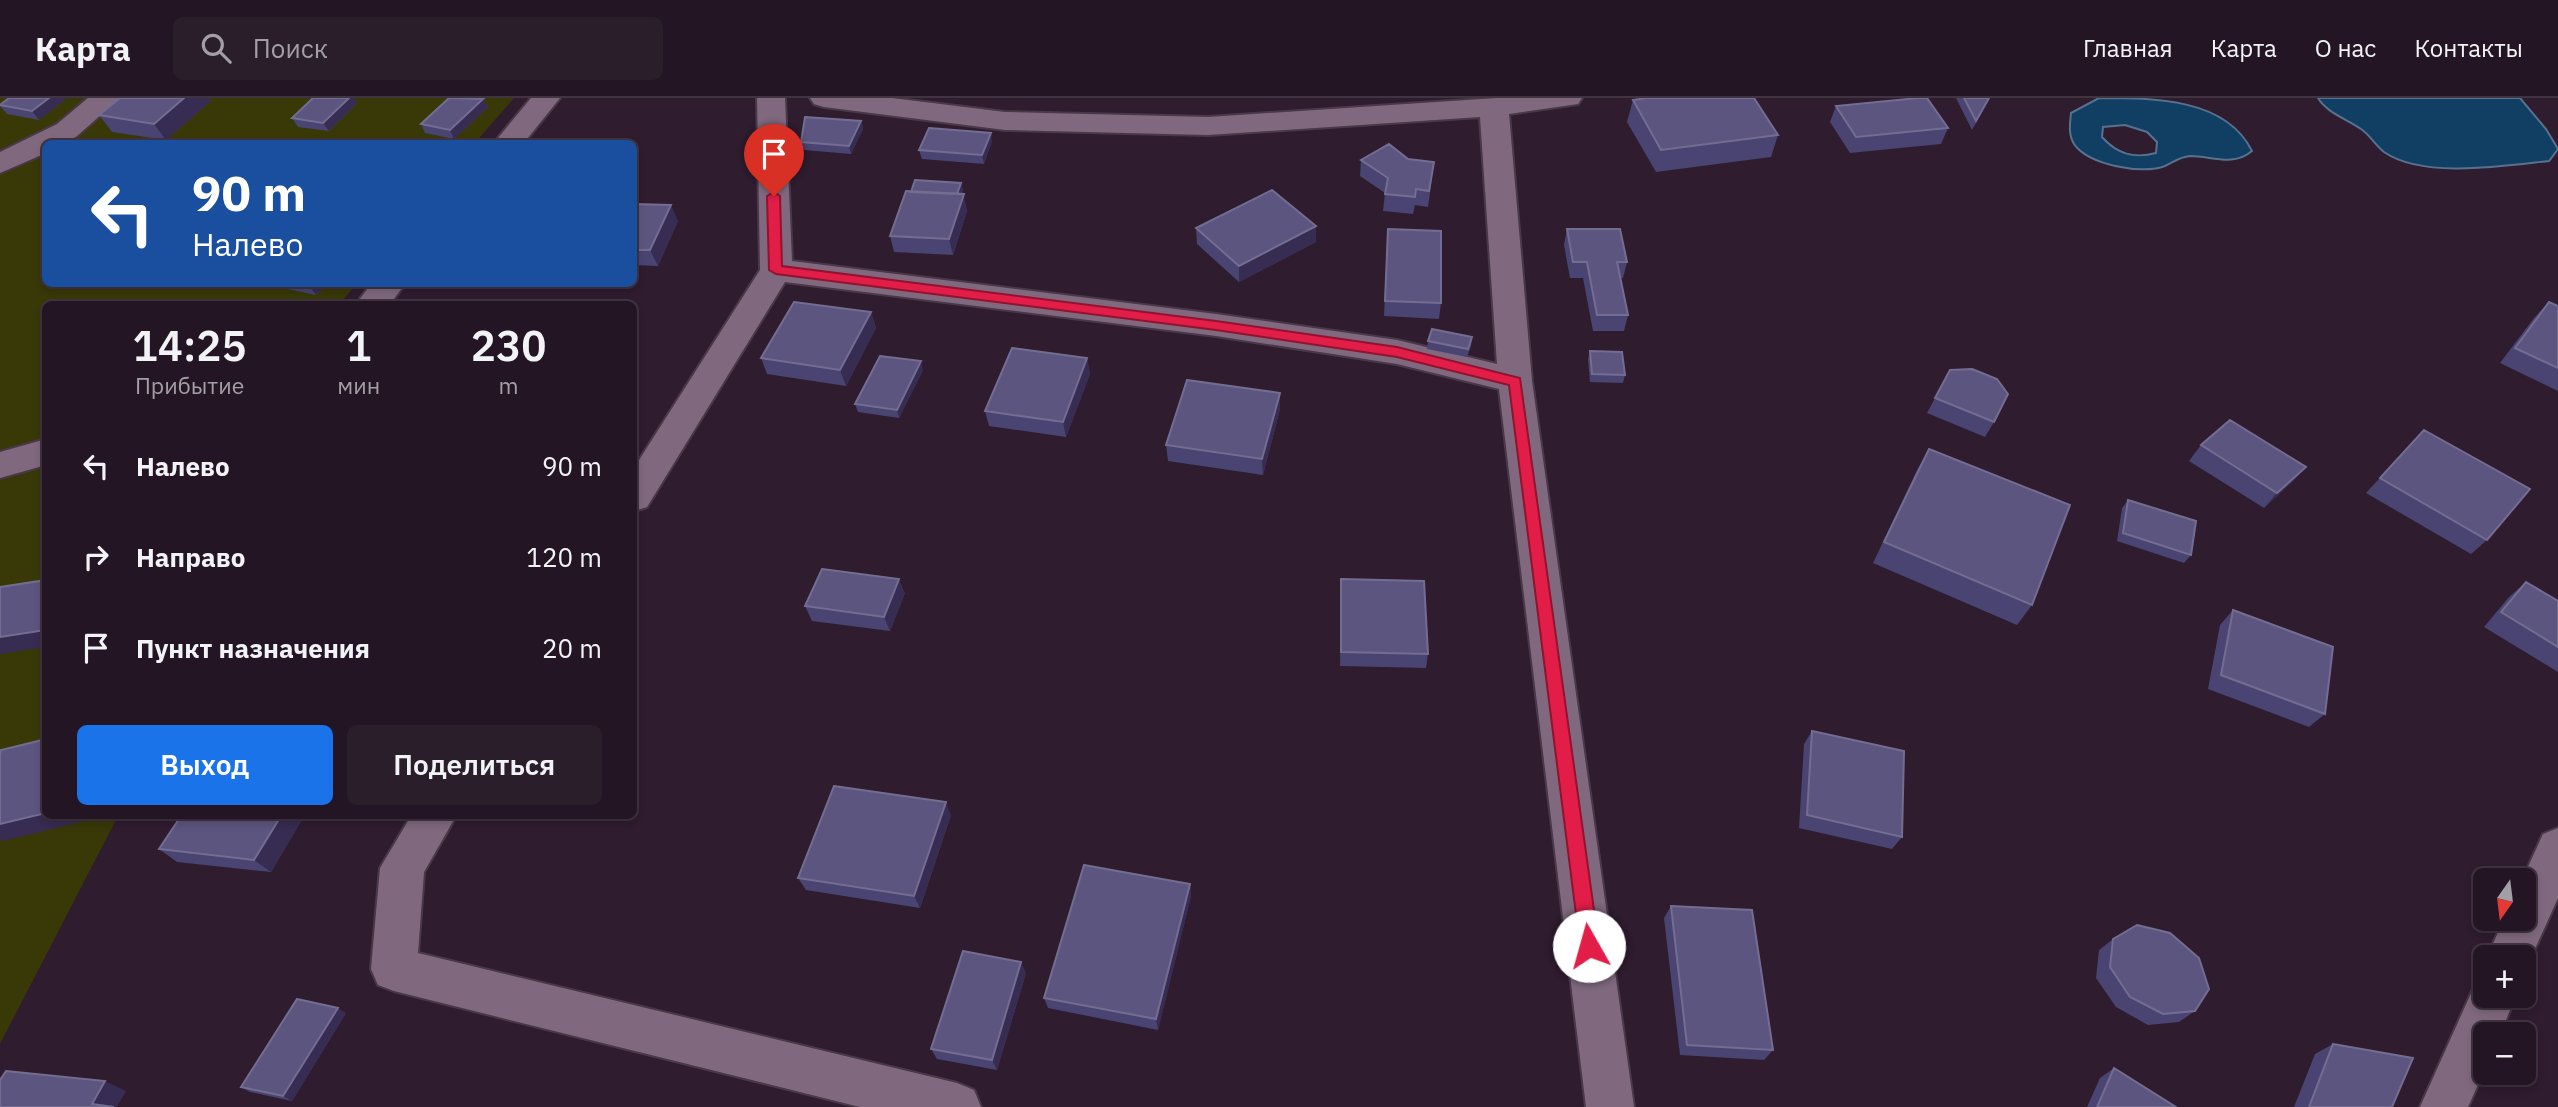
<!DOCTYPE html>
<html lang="ru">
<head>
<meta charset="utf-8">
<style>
  :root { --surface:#231523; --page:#2b1e2b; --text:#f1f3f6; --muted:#a39fa6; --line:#403441; --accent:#1a73e8 }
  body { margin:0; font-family:"IBM Plex Sans",sans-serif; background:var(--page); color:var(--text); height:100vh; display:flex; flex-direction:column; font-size:26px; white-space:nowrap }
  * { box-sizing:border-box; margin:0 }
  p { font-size:23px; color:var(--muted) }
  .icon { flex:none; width:38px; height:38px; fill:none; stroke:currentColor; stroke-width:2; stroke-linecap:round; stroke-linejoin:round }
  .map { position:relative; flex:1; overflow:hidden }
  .drawer { position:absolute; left:42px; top:203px; width:595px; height:518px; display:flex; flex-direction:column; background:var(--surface); border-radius:10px; box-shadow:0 4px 10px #0003,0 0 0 2px var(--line) }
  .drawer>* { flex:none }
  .top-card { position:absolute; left:42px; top:42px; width:595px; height:147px; border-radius:10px; box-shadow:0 4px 10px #0003,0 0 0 2px var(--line); background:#1a4fa0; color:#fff; overflow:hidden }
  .needle { width:46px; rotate:194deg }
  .fabs { position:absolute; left:2473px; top:770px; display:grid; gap:14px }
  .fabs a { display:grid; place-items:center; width:63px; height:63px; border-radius:10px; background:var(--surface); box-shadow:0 4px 10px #0003,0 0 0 2px var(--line); font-size:35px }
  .pin { position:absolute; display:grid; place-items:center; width:60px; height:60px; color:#fff; margin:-72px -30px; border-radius:50% 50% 50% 0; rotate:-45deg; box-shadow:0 0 7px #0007 }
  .pin .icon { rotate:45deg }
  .me { position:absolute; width:77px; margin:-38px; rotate:353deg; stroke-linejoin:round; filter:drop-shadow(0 0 5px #0008) }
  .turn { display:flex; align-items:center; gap:24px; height:147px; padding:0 35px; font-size:32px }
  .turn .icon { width:91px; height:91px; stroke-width:2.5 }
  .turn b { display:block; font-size:49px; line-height:60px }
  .eta { display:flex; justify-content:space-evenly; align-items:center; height:119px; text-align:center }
  .eta b { font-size:42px; font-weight:600; line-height:49px }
  .action { display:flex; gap:14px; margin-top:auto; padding:14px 35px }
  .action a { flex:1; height:80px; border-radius:10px; background:var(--accent); color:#fff; font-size:28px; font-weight:600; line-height:80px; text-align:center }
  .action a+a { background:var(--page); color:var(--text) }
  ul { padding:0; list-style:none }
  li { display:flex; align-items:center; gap:21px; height:91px; padding:0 35px }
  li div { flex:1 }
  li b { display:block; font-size:26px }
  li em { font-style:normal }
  header { display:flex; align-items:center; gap:42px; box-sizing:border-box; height:98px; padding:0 35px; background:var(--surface); border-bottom:2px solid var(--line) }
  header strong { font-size:33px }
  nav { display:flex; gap:38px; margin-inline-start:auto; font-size:24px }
  .search { width:490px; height:63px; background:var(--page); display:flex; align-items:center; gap:18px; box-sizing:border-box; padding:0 24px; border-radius:10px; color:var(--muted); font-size:26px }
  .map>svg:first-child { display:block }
</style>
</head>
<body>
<header>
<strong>Карта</strong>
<div class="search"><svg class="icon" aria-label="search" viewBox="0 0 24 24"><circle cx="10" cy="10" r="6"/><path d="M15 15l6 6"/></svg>Поиск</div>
<nav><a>Главная</a><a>Карта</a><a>О нас</a><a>Контакты</a></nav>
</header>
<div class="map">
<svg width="2558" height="1009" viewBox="0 0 2558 1009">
  <rect width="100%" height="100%" fill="#2f1c2f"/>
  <path fill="#383907" d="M0 0H514L475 45 46 46V186H357L339 206H46V718H118L0 946Z"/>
  <path fill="#113e63" stroke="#56728f" stroke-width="2" fill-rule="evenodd" d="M2099 0C2154 0 2226 0 2252 53 2233 69 2212 58 2190 58 2179 59 2174 64 2165 68 2143 77 2088 67 2074 46 2068 36 2070 25 2071 15ZM2125 27 2147 34 2157 44 2156 55C2134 61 2117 56 2102 39L2103 29Z
    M2318 0H2520L2546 31 2558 51 2549 63C2504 68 2423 81 2384 54 2375 47 2370 37 2361 31 2347 21 2327 15 2318 0Z"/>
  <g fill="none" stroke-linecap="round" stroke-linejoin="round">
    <defs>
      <path id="minor" d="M88 0H120L77 38 63 46H46V55L0 75V54L57 26Z
        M531 0H560L523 46H493Z
        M757 0H785L792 163 1216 216 1397 242 1497 266 1480 19 1208 37 1005 32 824 9 814 6 810 0H892L1005 14 1208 19 1497 0H1582L1578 6 1509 16 1532 283 1634 1009H1586L1499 291 1397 266 1216 238 785 184 647 409 634 413V370L760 172Z
        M371 186H405L390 206H356Z
        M46 341V367L0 380V354Z
        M411 718H456L424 774 418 855 957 985 974 992 981 1009H860L394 893 378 887 371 871 380 770Z
        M2558 730V800L2524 875V859H2487L2504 821H2524L2522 782 2543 736Z
        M2485 879V898H2516L2500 936H2485V971L2468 1009H2420L2477 882Z"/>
    </defs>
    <use href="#minor" stroke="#483848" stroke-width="4"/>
    <use href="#minor" fill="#80697f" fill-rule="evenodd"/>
  </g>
  <path fill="#494471" d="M9 0H67L39 22 7 16 0 8Z
    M120 0H209L211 3 166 42 112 34 99 17Z
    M1956 0H1990L1972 32Z
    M483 1 488 9 454 41 425 35 421 26Z
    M1633 2 1778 37 1771 59 1656 74 1627 24Z
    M357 5 329 33 298 29 292 20Z
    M1836 8 1948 30 1941 46 1850 55 1830 24Z
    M861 23 863 31 851 56 804 52 801 44Z
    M992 43 984 66 922 61 919 52Z
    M1361 62 1432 80 1428 109 1415 107 1413 116 1383 113 1385 95 1360 78Z
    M961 85 963 93 962 96 967 113 953 157 894 154 890 138 911 94Z
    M634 106 678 123 658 168 634 167Z
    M1316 128V144L1239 184 1197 146 1196 130Z
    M1388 131 1441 205 1439 221 1384 218Z
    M1567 131 1627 164 1623 180H1620L1628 217 1624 233H1593L1583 180H1570L1564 147Z
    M263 186H327L316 197Z
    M2549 204 2558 208V293L2500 265 2534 220Z
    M871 214 876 230 846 288 767 276 761 260Z
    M1472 239 1471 248 1467 259 1427 251 1428 243Z
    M1590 253 1625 277 1623 285 1590 284 1588 261Z
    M1087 260 1090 276 1066 339 989 328 985 313Z
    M923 272 899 320 858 314 855 306Z
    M1950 272 1994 324 1985 339 1927 315Z
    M1280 311 1263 377 1168 363 1166 347Z
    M2424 332 2487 442 2471 456 2366 395Z
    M2201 347 2306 369 2292 384 2264 410 2189 363Z
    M1929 351 2032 507 2017 527 1873 465 1917 372Z
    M2128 402 2191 457 2184 465 2117 443 2122 410Z
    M1341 481 1428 556 1426 570 1340 568Z
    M2526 484 2558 503V574L2484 529 2509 499Z
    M905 495 890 533 812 523 805 508Z
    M2233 512 2325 616 2309 629 2208 591 2220 527Z
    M1812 633 1902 739 1892 751 1799 730 1804 646Z
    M951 717 920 810 806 792 798 780Z
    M181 718H304L271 774 177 764 159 751Z
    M1190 786 1191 798 1158 932 1048 910 1044 900Z
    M1671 808 1773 952 1764 962 1680 957 1664 820Z
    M2113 841 2195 913 2179 924 2148 927 2116 909 2096 880 2099 852Z
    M1026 875 997 972 937 961 931 951Z
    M346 915 292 1003 250 994 241 989Z
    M2333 946 2392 1009H2294L2315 956Z
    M2114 970 2176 1009H2087L2100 980Z"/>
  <path fill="#372c51" d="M49 0H67L39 22 32 13Z
    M184 0H209L211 3 166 42 154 26Z
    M349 0H354L357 5 329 33 323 25Z
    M483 1 488 9 454 41 450 32Z
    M861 23 863 31 851 56 849 48Z
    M991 35 992 43 984 66 982 57Z
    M961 85 963 93 956 112 954 104Z
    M964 96 967 113 953 157 949 141Z
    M671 107 678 123 658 168 650 152Z
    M1316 128V144L1239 184V168Z
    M308 186H327L316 197Z
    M871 214 876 230 846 288 840 272Z
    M1087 260 1090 276 1066 339 1063 324Z
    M921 263 923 272 899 320 897 312Z
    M1280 295V311L1263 377 1262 361Z
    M2306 369 2292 384 2264 410 2277 395Z
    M899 481 905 495 890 533 884 519Z
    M46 532V549L0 556V539Z
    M946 704 951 717 920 810 914 798Z
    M46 715V718H86L85 723 3 743 0 741V726Z
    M281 718H304L271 774 254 762Z
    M1190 786 1191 798 1158 932 1156 921Z
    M1021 864 1026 875 997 972 992 962Z
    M338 910 346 915 292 1003 283 998Z
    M105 983 126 993 117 1009 92 1006Z"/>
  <path fill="#5c557f" stroke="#746d92" stroke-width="2" d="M9 0H49L32 13 0 7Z
    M120 0H184L154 26 99 17Z
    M313 0H349L323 25 292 20Z
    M449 0 483 1 450 32 421 26Z
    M1646 0H1754L1778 37 1661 52 1633 2Z
    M1918 0H1927L1948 30 1856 39 1836 8Z
    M1964 0H1989L1976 23Z
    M805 19 861 23 849 48 801 44Z
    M929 30 991 35 982 57 919 52Z
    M1389 46 1408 61 1434 64 1429 93 1416 91 1415 99 1385 96 1388 80 1361 62Z
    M915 82 961 85 957 96 911 94Z
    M1272 92 1316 128 1239 168 1196 130Z
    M906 93 964 96 949 141 890 138Z
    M634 106 671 107 650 152H634Z
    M1388 131 1441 133V205L1385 203Z
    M1567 131H1620L1627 164H1617L1628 217H1597L1587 164H1573Z
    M794 204 871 214 840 272 761 260Z
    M2549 204 2558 208V270L2515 250Z
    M1432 231 1472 239 1468 251 1428 243Z
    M1012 250 1087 260 1063 324 985 313Z
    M1590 253 1622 254 1625 277 1592 276Z
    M880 258 921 263 897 312 855 306Z
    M1972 271 1997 281 2008 296 1994 324 1935 300 1950 272Z
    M1187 282 1280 295 1262 361 1166 347Z
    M2230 322 2306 369 2277 395 2201 347Z
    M2424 332 2530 391 2487 442 2380 380Z
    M1929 351 2070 407 2032 507 1884 444Z
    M2128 402 2196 423 2191 457 2123 435Z
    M822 471 899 481 884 519 805 508Z
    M1341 481 1424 483 1428 556 1341 554Z
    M46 482V532L0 539V489Z
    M2526 484 2558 503V549L2501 514Z
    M2233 512 2333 549 2325 616 2221 577Z
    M1812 633 1904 653 1902 739 1807 717Z
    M46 641V715L0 726V656L1 652Z
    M834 688 946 704 914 798 798 780Z
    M181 718H281L254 762 159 751Z
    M1084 767 1190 786 1156 921 1044 900Z
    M1671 808 1752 812 1773 952 1687 947Z
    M2137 827 2170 835 2199 860 2209 891 2195 913 2163 916 2130 899 2110 869 2113 841Z
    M963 853 1021 864 992 962 931 951Z
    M297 901 338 910 283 998 241 989Z
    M2333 946 2413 960 2392 1009H2309Z
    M2114 970 2176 1009H2097Z
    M6 973 105 983 92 1006 114 1009H0V982Z"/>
  <path fill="#e11d48" stroke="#92132f" stroke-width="2" d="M774 94 780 98 782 168 1216 223 1397 249 1520 280 1599 848 1596 854 1589 857 1583 854 1580 848 1509 287 1397 259 1216 232 776 176 769 172 767 98Z"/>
</svg>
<div class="fabs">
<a><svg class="needle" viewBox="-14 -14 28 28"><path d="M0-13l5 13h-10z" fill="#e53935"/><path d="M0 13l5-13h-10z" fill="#a39fa6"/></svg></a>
<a>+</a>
<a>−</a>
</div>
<div class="pin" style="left:774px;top:98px;background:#d93025"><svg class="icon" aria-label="arrive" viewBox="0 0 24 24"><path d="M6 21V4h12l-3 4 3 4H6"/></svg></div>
<svg class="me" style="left:1589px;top:848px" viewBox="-20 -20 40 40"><circle r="19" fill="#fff"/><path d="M0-13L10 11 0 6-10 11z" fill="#e11d48"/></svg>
<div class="top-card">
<div class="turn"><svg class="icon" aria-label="left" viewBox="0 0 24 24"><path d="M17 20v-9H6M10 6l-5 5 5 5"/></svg><div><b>90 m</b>Налево</div></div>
</div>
<section class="drawer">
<div class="eta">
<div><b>14:25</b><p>Прибытие</p></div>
<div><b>1</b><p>мин</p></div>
<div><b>230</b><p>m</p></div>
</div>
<ul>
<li><svg class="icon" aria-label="left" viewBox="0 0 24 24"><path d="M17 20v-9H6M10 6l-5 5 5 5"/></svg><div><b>Налево</b></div><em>90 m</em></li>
<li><svg class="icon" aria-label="right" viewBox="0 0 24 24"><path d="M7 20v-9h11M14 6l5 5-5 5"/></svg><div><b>Направо</b></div><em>120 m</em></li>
<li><svg class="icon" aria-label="arrive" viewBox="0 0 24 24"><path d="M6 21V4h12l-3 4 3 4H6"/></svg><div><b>Пункт назначения</b></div><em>20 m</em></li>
</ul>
<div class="action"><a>Выход</a><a>Поделиться</a></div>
</section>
</div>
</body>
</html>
